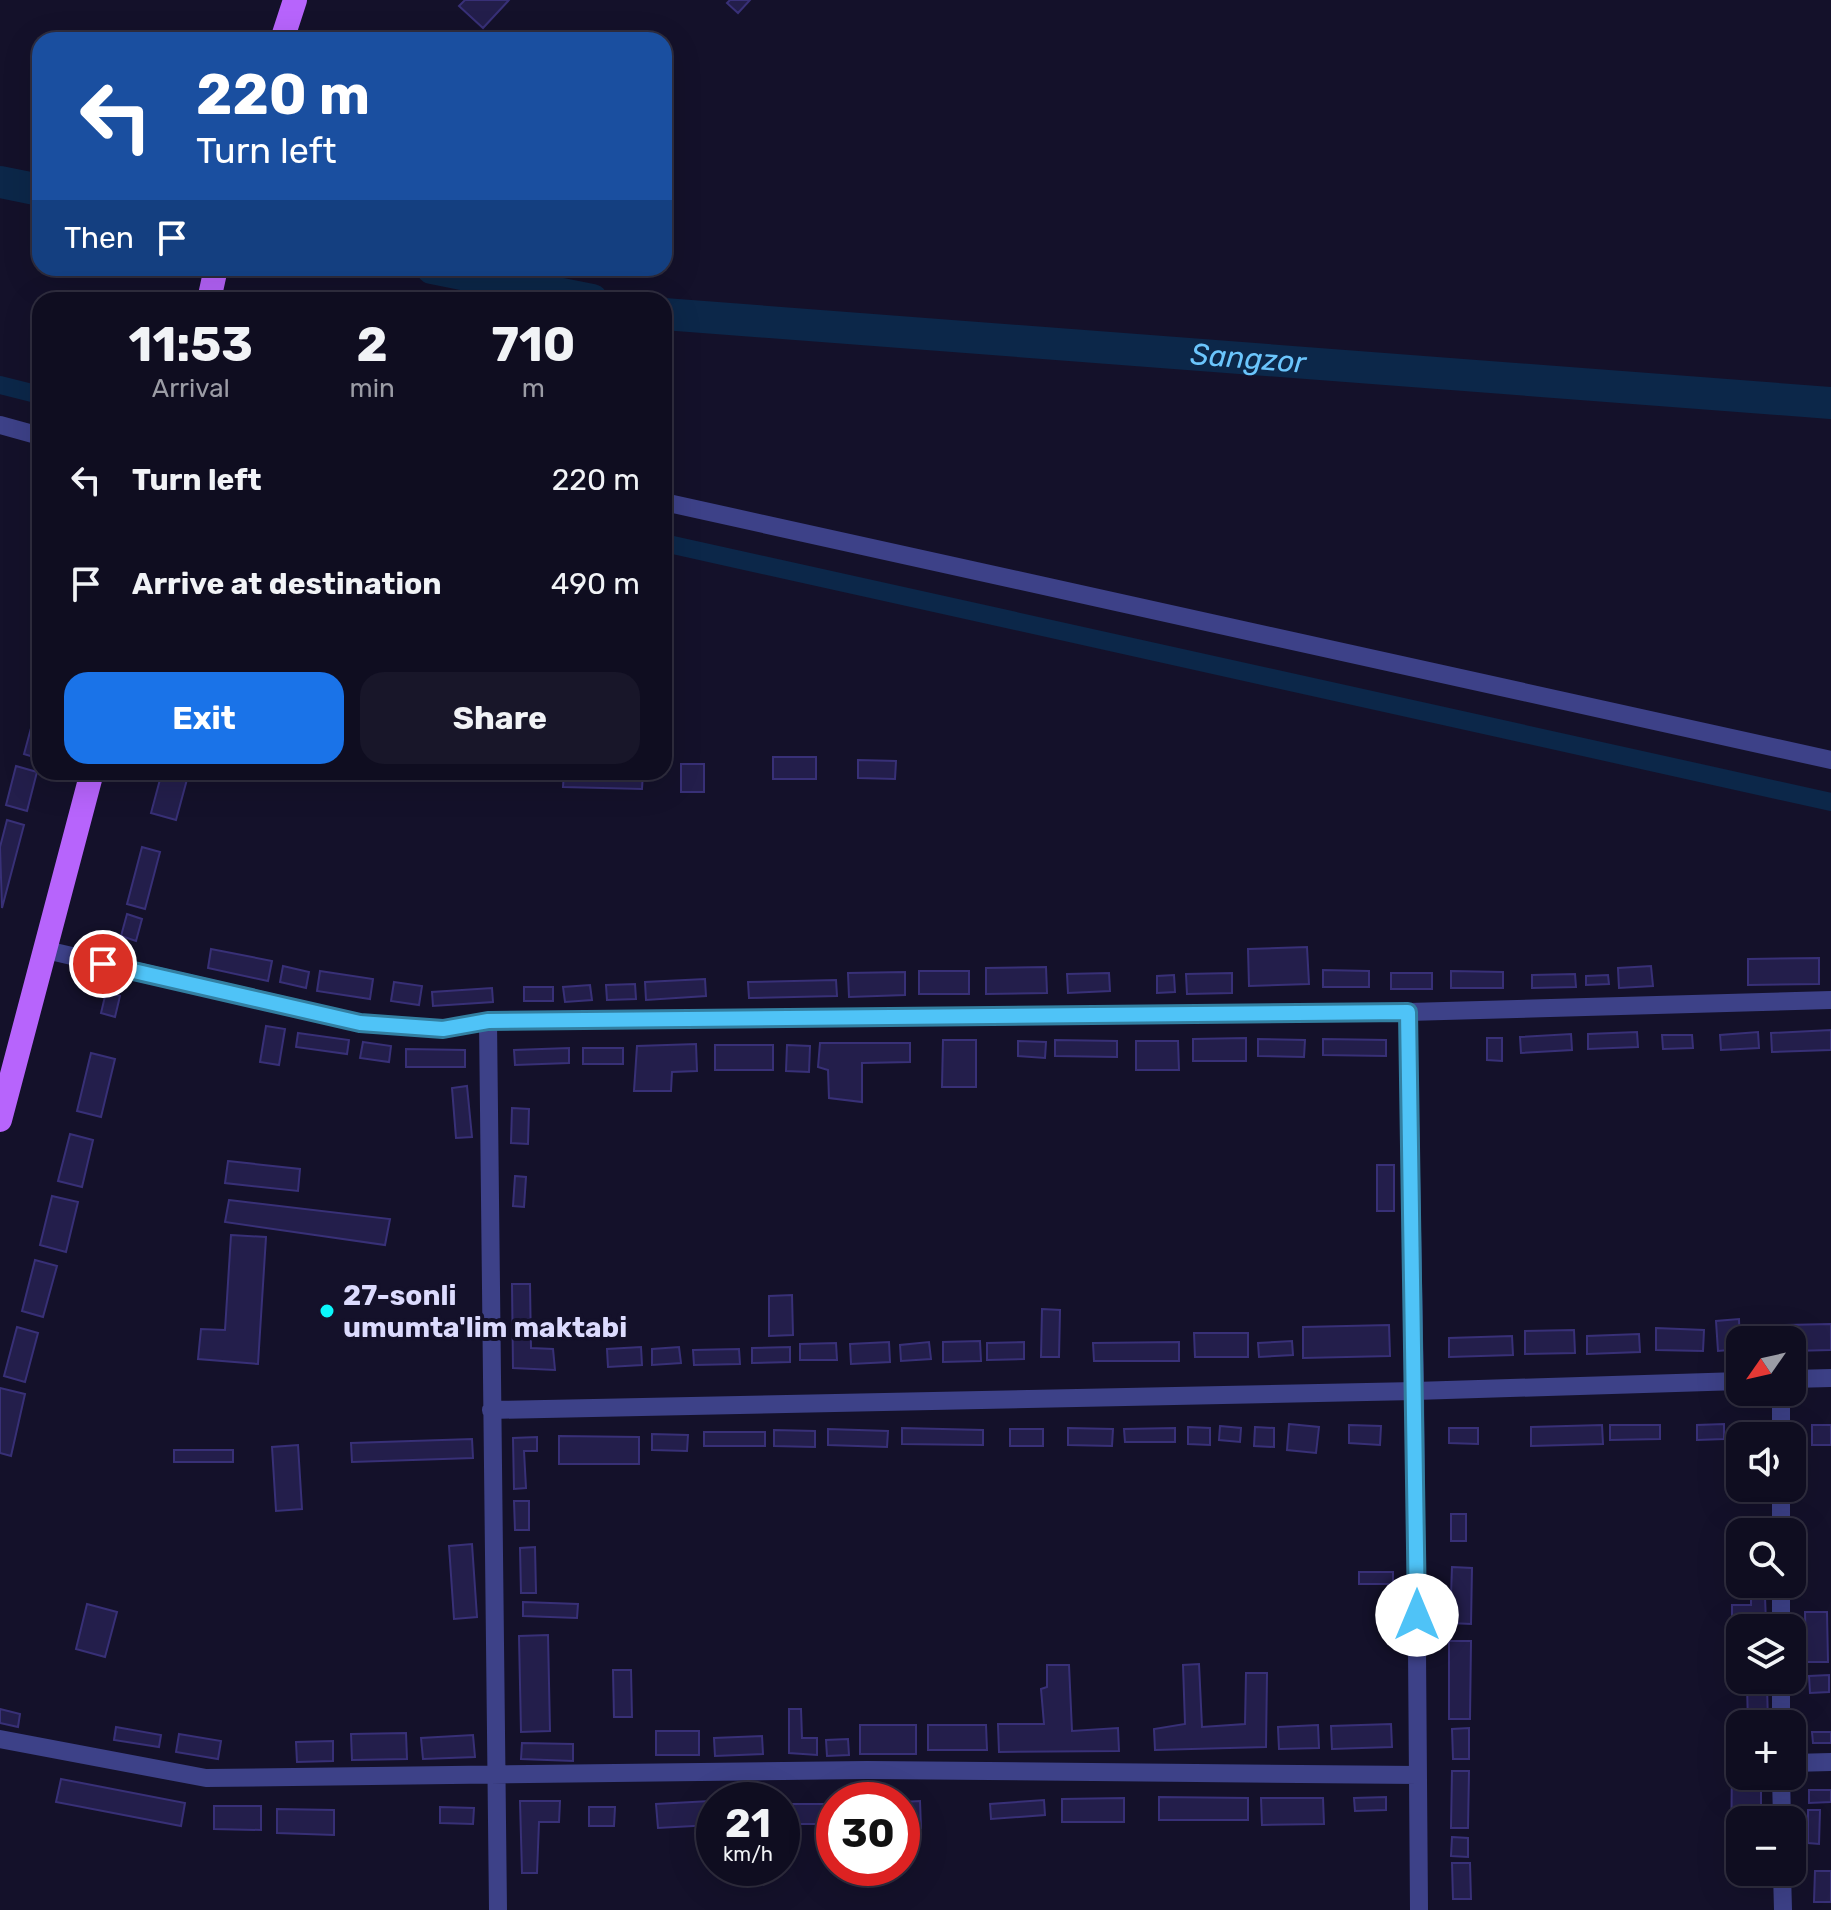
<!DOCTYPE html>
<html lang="en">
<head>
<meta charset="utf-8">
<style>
  :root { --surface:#0f0d20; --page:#181629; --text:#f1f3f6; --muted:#9b9ca5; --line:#2f2d3e; --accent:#1a73e8 }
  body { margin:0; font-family:Rubik,sans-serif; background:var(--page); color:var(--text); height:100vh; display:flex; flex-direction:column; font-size:30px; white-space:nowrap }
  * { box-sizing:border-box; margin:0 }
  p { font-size:26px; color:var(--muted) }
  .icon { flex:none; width:44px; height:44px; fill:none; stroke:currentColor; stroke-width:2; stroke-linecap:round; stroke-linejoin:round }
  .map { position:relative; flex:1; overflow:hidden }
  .sheet { position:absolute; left:32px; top:292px; width:640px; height:488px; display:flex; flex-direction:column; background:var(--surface); border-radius:24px; box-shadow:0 8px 32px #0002,0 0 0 2px var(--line) }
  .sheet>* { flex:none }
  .top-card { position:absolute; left:32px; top:32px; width:640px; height:244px; border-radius:24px; box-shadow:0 8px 32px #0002,0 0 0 2px var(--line); background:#1a4fa0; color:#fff; overflow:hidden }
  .needle { width:52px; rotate:236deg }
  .buttons { position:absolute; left:1726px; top:1326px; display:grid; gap:16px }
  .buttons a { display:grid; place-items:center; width:80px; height:80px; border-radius:16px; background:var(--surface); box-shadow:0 8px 32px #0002,0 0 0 2px var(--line); font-size:40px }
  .speed { position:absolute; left:696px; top:1782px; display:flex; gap:16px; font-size:40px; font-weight:700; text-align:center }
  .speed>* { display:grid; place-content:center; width:104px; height:104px; border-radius:50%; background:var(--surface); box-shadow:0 8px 32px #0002,0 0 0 2px var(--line); line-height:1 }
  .speed small { font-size:20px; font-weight:400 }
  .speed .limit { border:12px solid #d22; background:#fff; color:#111 }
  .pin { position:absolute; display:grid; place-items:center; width:68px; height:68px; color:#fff; margin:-34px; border:4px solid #fff; border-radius:50%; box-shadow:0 2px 8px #0007 }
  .me { position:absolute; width:88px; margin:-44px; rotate:0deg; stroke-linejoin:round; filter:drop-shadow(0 0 6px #0008) }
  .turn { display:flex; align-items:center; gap:28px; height:168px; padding:0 32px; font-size:36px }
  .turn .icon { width:104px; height:104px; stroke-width:2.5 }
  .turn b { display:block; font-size:56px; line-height:68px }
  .then { display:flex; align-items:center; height:76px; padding:0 32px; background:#0003; gap:16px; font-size:30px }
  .eta { display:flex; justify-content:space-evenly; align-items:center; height:136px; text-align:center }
  .eta b { font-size:48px; font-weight:700; line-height:56px }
  .primary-button { display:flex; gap:16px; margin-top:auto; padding:16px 32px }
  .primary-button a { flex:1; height:92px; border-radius:24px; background:var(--accent); color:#fff; font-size:32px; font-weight:700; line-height:92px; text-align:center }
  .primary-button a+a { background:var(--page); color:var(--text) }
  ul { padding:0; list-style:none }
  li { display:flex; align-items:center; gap:24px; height:104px; padding:0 32px }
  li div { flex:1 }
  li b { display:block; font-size:30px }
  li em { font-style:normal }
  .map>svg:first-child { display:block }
</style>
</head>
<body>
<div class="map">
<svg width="1831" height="1910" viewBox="0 0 1831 1910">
  <rect width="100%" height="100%" fill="#14112a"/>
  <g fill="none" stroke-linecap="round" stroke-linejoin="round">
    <path stroke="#0c2749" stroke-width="18" d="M0 385 40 395
      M664 543 1831 802"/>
    <g stroke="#0c2749" stroke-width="32">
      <path d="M0 182 40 190"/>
      <path d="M432 268 592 300"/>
      <path id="s1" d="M664 314 1831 403"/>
    </g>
  </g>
  <path fill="#231e4b" stroke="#383077" stroke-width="2" d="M465 0H509L483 28 459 6Z
    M730 0H750L738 13 727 3Z
    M34 717 40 719V759L24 754Z
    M773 757H816V779H773Z
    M858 760 896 761 895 779 858 778Z
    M681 764H704V792H681Z
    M16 766 37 772 27 811 6 805Z
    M162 772H189L176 820 151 813Z
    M564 772H643L642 789 563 787Z
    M7 820 24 825 2 908 0 847Z
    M142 847 160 852 145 909 127 904Z
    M127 914 142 919 136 941 121 936Z
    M1307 947 1309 984 1249 986 1248 949Z
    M211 949 272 961 268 981 208 968Z
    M1819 958V984L1748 985V959Z
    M283 966 309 972 306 988 280 982Z
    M1651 966 1653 986 1619 988 1618 968Z
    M1046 967 1047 993 986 994V968Z
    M1323 970 1369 971V987H1323Z
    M320 971 373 979 370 999 317 991Z
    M919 971H969V994H919Z
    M1451 971 1503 972V988H1451Z
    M905 972V995L849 997 848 973Z
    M1109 973 1110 991 1068 993 1067 974Z
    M1232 973V993L1187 994 1186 974Z
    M1391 973H1432V989H1391Z
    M1575 974 1576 987 1532 988V975Z
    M1174 975 1175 992 1157 993V976Z
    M1608 975 1609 984 1586 985V976Z
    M705 979 706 996 646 1000 645 982Z
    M836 980 837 996 749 998 748 982Z
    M394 982 422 986 419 1005 391 1001Z
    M635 984 636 999 607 1000 606 985Z
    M590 985 592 1000 565 1002 563 987Z
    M524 987H553V1001H524Z
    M492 988 493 1002 433 1006 432 992Z
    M106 992 120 996 115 1017 101 1013Z
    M266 1026 285 1029 279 1065 260 1062Z
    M1831 1030V1050L1772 1052 1771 1033Z
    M1637 1032 1638 1047 1588 1049V1034Z
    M1758 1032 1759 1048 1721 1050 1720 1035Z
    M298 1033 349 1040 347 1054 296 1047Z
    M1571 1034 1572 1050 1521 1053 1520 1037Z
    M1662 1035H1692L1693 1048 1663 1049Z
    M1246 1038V1061H1193V1039Z
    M1487 1038H1502V1061L1487 1060Z
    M1258 1039 1305 1040 1304 1057 1258 1056Z
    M1323 1039 1386 1040V1056L1323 1055Z
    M943 1040H976V1087H942Z
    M1055 1040 1117 1041V1057L1055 1056Z
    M1018 1041 1046 1042 1045 1058 1018 1056Z
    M1136 1041H1178L1179 1070H1136Z
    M363 1042 391 1046 389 1062 360 1058Z
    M820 1043H910V1062L862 1063V1102L829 1098 828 1070 818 1067Z
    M696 1044 697 1071 672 1072 671 1091H634L637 1046Z
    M715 1045H773V1070H715Z
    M787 1045 810 1046 809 1072 786 1071Z
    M569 1048V1063L515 1065 514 1050Z
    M583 1048H623V1064H583Z
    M406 1049 465 1050V1067H406Z
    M91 1053 115 1059 101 1117 77 1111Z
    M467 1086 472 1137 456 1138 452 1088Z
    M512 1108 529 1109 528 1144 511 1143Z
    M70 1134 93 1140 82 1187 58 1181Z
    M228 1161 300 1169 298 1191 225 1183Z
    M1377 1165H1394V1211H1377Z
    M515 1176 526 1177 524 1207 513 1206Z
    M52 1196 78 1202 66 1252 40 1245Z
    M229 1200 390 1219 385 1245 225 1222Z
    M231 1235 266 1237 258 1364 198 1359 201 1329 225 1330Z
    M35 1260 57 1266 43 1317 22 1311Z
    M512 1284H530L531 1348 553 1349 555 1370 513 1368Z
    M792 1295 793 1335 769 1336V1296Z
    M1042 1309 1060 1310 1059 1357H1041Z
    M1739 1319 1740 1349 1718 1351 1716 1321Z
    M1831 1324V1350L1792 1351V1340H1785V1325Z
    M1389 1325 1390 1356 1303 1358V1327Z
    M17 1327 38 1333 25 1382 4 1376Z
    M1656 1328 1704 1330 1703 1351 1656 1350Z
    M1574 1330 1575 1353 1525 1354V1331Z
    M1194 1333H1248V1357H1195Z
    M1639 1334 1640 1352 1587 1354V1336Z
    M1512 1336 1513 1355 1449 1357V1338Z
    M980 1341 981 1361 943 1362V1342Z
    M1292 1341 1293 1355 1259 1357 1258 1343Z
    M889 1342 890 1362 851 1364 850 1344Z
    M929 1342 931 1359 901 1361 900 1345Z
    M1024 1342V1359L987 1360V1343Z
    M1179 1342V1361H1094L1093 1343Z
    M836 1343 837 1360H800V1344Z
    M641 1347 642 1365 608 1367 607 1349Z
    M679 1347 681 1363 652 1365V1349Z
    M790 1347V1362L752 1363V1348Z
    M739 1349 740 1364 694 1365 693 1350Z
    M0 1388 25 1394 11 1456 0 1453Z
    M1289 1424 1319 1427 1316 1453 1287 1450Z
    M1724 1424V1439L1697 1440V1425Z
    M1349 1425 1381 1426 1380 1445 1349 1443Z
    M1602 1425 1603 1444 1531 1446V1427Z
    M1610 1425H1660V1439L1610 1440Z
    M1812 1425H1831V1445H1812Z
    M1220 1426 1241 1428 1240 1442 1219 1440Z
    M1188 1427 1210 1428V1445L1188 1444Z
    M1255 1427 1274 1428V1447L1254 1446Z
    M902 1428 983 1430V1445L902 1444Z
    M1068 1428 1113 1429 1112 1446 1068 1445Z
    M1175 1428V1442H1125L1124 1429Z
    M1449 1428H1478V1444L1449 1443Z
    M828 1429 888 1431 887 1447 828 1445Z
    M1010 1429H1043V1446H1010Z
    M774 1430 815 1431V1447L774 1446Z
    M704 1432H765V1446H704Z
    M652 1434 688 1435 687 1451 652 1450Z
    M559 1436 639 1437V1464H559Z
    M537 1437V1451H524L526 1488 514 1489 513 1438Z
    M472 1439 473 1458 352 1462 351 1443Z
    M298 1445 302 1509 276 1511 272 1447Z
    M174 1450H233V1462H174Z
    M514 1501H529V1530H515Z
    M1451 1514H1466V1541H1451Z
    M472 1544 477 1617 454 1619 449 1546Z
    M535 1547 536 1593H521L520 1548Z
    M1452 1567 1472 1568 1471 1624 1450 1623Z
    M1359 1572H1393V1584H1359Z
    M1751 1597H1765L1766 1623 1732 1621V1605H1751Z
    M523 1602 578 1604 577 1618 523 1616Z
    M87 1604 117 1612 105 1657 76 1649Z
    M1805 1612H1827L1828 1662H1806Z
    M548 1635 550 1731 521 1732 519 1636Z
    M1449 1641H1471L1470 1719H1449Z
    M1199 1664 1202 1727 1245 1724 1246 1673H1267L1266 1747 1155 1750 1154 1729 1185 1724 1183 1665Z
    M1047 1665H1069L1072 1731 1118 1728 1119 1751 999 1752 998 1724H1044L1041 1689 1047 1687Z
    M613 1670H631L632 1717H614Z
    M1829 1675V1692L1810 1693 1809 1676Z
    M1767 1684 1768 1724H1748L1747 1685Z
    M0 1709 20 1714 18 1727 0 1723Z
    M789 1709H801L802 1738H817V1755L789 1753Z
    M1391 1724 1392 1747 1332 1749 1331 1726Z
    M860 1725H916V1754H860Z
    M928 1725H986L987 1750H928Z
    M1318 1725 1319 1748 1279 1749 1278 1727Z
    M116 1727 161 1735 159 1747 114 1740Z
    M1469 1728V1759H1453L1452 1729Z
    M656 1731H699V1755H656Z
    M1812 1732H1831V1743H1813Z
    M406 1733 407 1759 352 1760 351 1734Z
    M179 1734 221 1741 218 1759 176 1752Z
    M473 1735 475 1757 423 1759 421 1738Z
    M762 1736 763 1754 715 1756 714 1738Z
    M848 1739 849 1755 827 1756 826 1740Z
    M333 1741V1761L297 1762 296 1742Z
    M522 1743 573 1744V1761L521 1759Z
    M1732 1756H1740V1776H1761V1820H1740V1872H1760H1731Z
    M1452 1771H1469L1468 1828H1451Z
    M61 1779 185 1803 181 1826 56 1802Z
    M1809 1790H1831V1802L1809 1803Z
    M1159 1797 1248 1798V1820H1159Z
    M1386 1797V1810L1355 1811 1354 1798Z
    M1124 1798V1822H1062V1799Z
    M1261 1798H1323L1324 1824 1262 1825Z
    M1044 1800 1045 1815 991 1819 990 1804Z
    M520 1801H560L559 1822H539L537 1873H522Z
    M710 1801 711 1825 658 1828 656 1804Z
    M920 1801 921 1828H902V1802Z
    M793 1804H833V1824H793Z
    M214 1806H261V1830L214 1829Z
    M440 1807 474 1808 473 1824 440 1823Z
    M589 1807H615L614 1826H589Z
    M277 1809 334 1810V1835L277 1833Z
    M1808 1810H1820L1819 1844 1808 1843Z
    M1452 1837 1468 1838V1857L1451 1856Z
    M1452 1863H1470L1471 1899H1453Z
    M1815 1871H1831V1902H1814Z"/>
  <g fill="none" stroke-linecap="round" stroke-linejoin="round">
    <path stroke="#3d4188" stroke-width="18" d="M0 425 40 436
      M664 502 1831 760
      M46 950 360 1023 443 1029 488 1021 1408 1012 1831 1000
      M1408 1012 1415 1391 1419 1910
      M488 1021 498 1910
      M1792 1379 1831 1378
      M1781 1392V1436
      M491 1410 1415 1391 1740 1381
      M1781 1488V1532
      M1781 1584V1628
      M1781 1680V1724
      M0 1739 206 1778 867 1770 1418 1775
      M1792 1763 1831 1762
      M1781 1776 1782 1820
      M1782 1872 1783 1910"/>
    <path stroke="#b764fc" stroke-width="24" d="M282 40 295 0
      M209 300 216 268
      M0 1120 92 772"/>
  </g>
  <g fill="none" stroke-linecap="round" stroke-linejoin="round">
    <defs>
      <path id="route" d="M103 964 360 1023 443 1029 488 1021 1408 1012 1417 1615"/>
    </defs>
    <use href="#route" stroke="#337fa1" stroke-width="20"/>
    <use href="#route" stroke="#4fc3f7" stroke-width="14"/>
  </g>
  <circle fill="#0bf7fb" stroke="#14112a" stroke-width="3" cx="327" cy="1311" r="8"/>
  <g text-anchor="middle" stroke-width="8" stroke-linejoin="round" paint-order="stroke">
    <g font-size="28" font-weight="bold" fill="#dcdbfe" stroke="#14112a" text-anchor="start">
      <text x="343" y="1305">27-sonli<tspan x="343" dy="32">umumta'lim maktabi</tspan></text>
    </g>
    <g font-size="30" font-style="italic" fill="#6bc5fc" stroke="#14112a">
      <text dy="10" stroke="none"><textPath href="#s1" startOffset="586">Sangzor</textPath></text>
    </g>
  </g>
</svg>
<div class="buttons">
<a><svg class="needle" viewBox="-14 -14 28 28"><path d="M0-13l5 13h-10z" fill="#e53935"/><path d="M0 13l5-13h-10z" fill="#9b9ca5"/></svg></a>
<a><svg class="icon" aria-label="sound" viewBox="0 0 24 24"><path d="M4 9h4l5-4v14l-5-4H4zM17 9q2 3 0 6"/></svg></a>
<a><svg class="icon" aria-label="search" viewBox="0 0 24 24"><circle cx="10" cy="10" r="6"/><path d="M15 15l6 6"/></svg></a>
<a><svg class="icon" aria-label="layers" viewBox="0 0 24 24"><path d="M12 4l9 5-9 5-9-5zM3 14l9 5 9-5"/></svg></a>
<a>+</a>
<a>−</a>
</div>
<div class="speed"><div>21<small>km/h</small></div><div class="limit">30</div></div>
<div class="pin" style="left:103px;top:964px;background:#d93025"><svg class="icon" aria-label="arrive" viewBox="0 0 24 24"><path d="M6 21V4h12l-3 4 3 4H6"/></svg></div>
<svg class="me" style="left:1417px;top:1615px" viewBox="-20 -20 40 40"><circle r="19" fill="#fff"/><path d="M0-13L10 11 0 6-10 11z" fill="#4fc3f7"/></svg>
<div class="top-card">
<div class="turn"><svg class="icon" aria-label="left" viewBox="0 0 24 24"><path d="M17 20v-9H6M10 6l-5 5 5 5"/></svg><div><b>220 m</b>Turn left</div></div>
<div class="then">Then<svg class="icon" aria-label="arrive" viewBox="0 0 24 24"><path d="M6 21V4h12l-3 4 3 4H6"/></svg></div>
</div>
<section class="sheet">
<div class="eta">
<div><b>11:53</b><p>Arrival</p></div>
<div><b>2</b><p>min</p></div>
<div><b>710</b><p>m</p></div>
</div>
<ul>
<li><svg class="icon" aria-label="left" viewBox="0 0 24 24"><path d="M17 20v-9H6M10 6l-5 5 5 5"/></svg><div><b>Turn left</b></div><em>220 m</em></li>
<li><svg class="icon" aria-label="arrive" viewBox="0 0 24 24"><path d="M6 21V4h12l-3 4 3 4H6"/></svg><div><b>Arrive at destination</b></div><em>490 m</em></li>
</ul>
<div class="primary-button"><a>Exit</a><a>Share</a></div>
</section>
</div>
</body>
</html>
